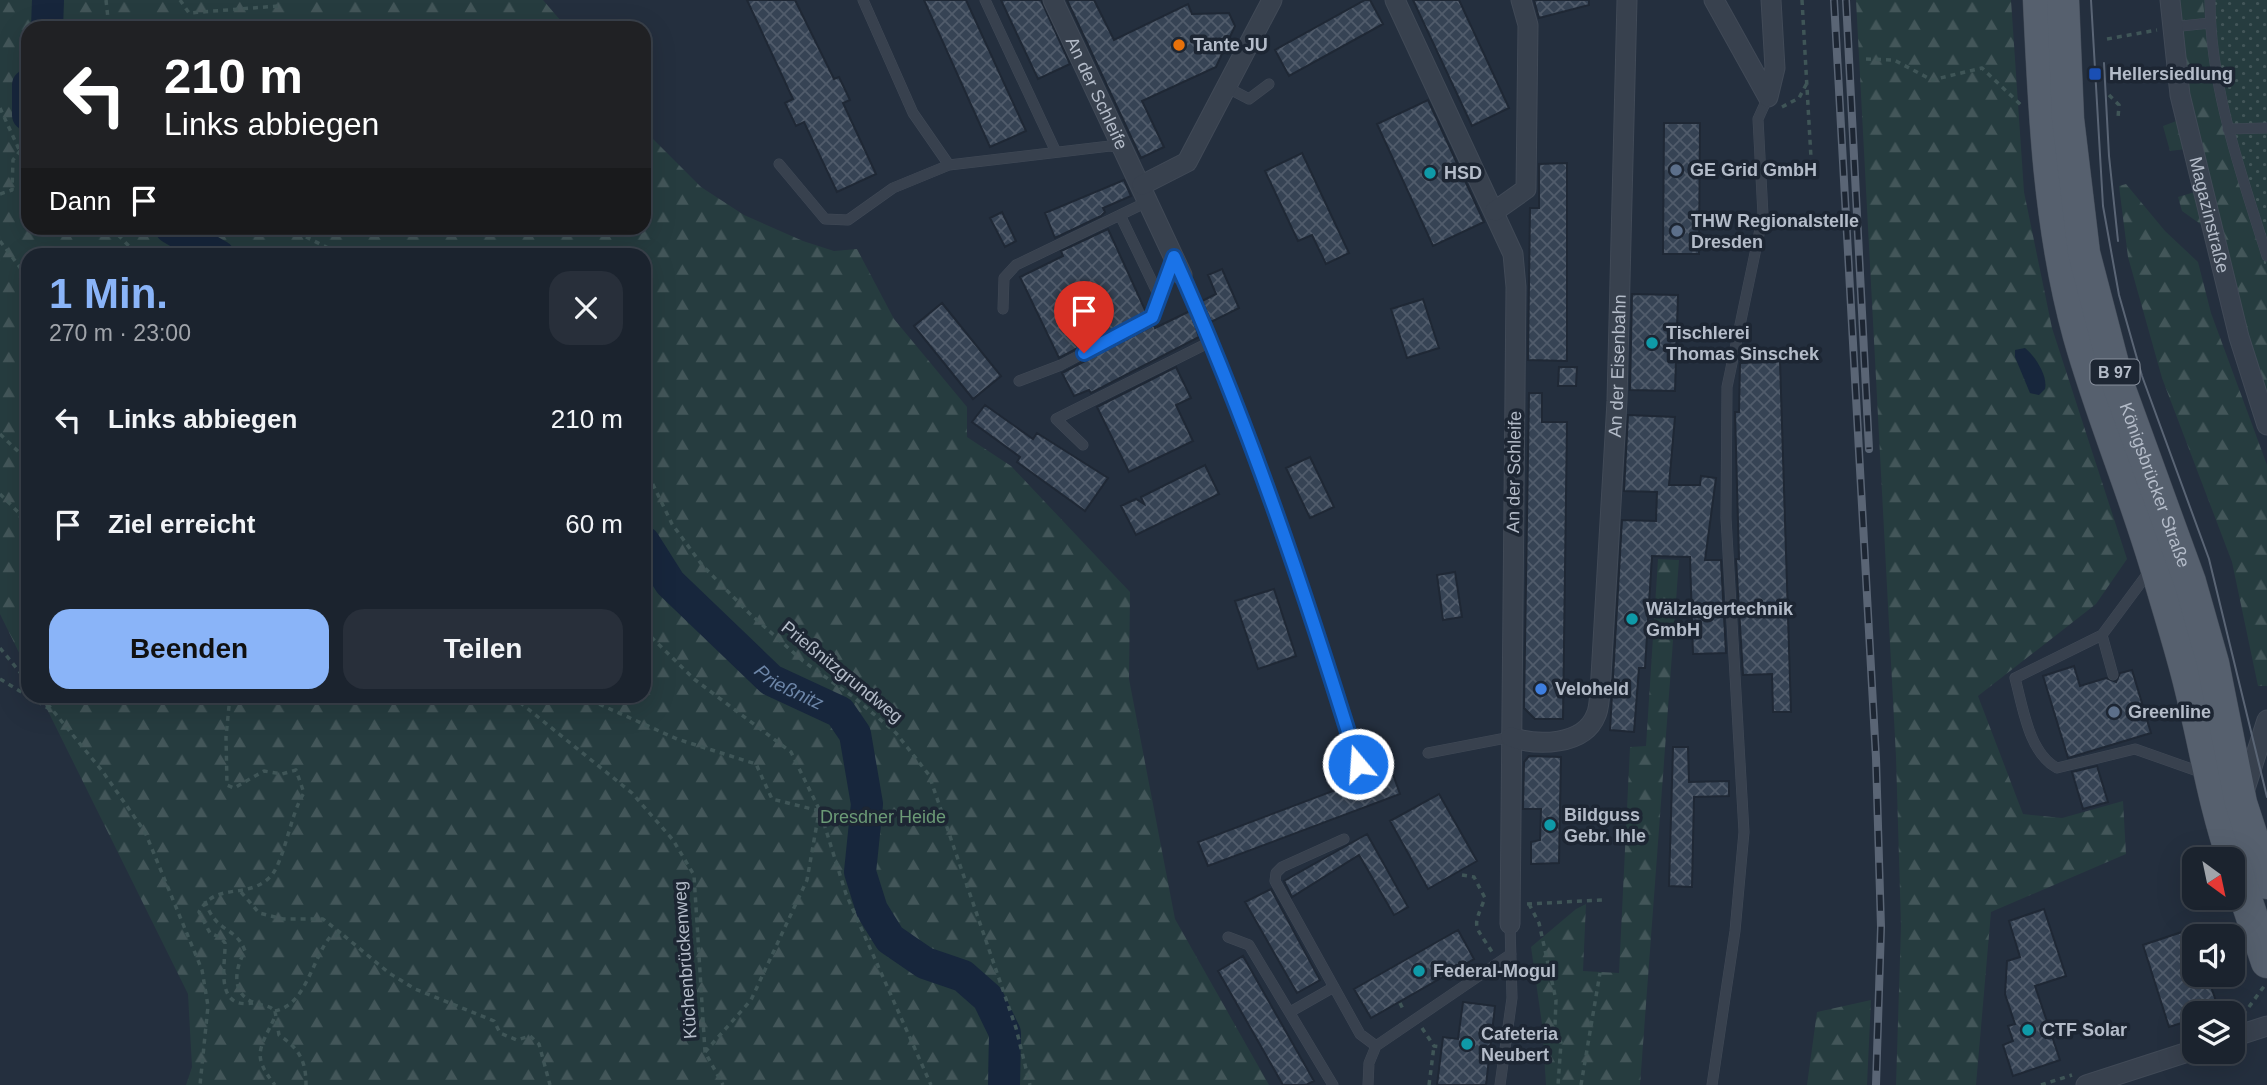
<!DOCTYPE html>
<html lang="de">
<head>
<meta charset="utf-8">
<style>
  :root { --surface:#1b232e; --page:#282f3a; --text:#f1f3f6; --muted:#a0a4aa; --line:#39404a; --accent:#8ab4f8 }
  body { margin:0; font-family:Helvetica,sans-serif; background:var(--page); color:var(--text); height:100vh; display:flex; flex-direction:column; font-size:26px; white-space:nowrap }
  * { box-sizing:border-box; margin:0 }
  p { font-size:23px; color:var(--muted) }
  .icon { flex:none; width:38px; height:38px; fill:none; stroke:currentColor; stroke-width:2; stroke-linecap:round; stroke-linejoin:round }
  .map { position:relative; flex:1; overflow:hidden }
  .side { position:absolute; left:21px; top:248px; width:630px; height:455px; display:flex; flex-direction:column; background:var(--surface); border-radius:21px; box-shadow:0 7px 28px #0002,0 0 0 2px var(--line) }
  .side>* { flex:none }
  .top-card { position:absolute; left:21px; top:21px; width:630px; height:214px; border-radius:21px; box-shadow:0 7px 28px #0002,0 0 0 2px var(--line); background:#202124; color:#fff; overflow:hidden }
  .needle { width:46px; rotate:147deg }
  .tools { position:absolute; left:2182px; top:847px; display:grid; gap:14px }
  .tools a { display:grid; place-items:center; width:63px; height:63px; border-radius:14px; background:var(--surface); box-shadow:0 7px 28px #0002,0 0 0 2px var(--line); font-size:35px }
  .pin { position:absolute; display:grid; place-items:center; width:60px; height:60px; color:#fff; margin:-72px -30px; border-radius:50% 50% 50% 0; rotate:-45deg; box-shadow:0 0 7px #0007 }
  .pin .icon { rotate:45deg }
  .me { position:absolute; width:77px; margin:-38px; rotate:342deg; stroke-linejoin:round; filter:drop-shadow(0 0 5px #0008) }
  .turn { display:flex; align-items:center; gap:24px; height:147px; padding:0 28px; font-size:32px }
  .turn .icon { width:91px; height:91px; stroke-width:2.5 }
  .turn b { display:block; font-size:49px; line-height:60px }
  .then { display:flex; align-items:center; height:66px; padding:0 28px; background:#0003; gap:14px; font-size:26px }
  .round { display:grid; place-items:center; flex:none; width:74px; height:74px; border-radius:21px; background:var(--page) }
  .headline { display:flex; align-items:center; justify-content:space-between; height:119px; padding:0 28px }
  h1 { font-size:42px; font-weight:700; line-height:52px; color:var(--accent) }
  .button { display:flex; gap:14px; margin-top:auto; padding:14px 28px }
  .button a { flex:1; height:80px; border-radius:21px; background:var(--accent); color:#111; font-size:28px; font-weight:700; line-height:80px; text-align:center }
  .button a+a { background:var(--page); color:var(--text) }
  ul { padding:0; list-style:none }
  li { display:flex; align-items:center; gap:21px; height:105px; padding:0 28px }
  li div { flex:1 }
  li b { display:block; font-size:26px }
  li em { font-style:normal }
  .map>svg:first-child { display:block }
</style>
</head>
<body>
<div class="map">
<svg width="2267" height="1085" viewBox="0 0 2267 1085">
  <defs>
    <pattern id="forest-firs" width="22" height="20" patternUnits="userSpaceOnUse" patternTransform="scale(1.75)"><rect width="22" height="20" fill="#263c3f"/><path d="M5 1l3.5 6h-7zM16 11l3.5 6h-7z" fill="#435659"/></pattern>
    <pattern id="garden-dots" width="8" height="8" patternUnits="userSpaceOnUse" patternTransform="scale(1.75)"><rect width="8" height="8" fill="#263c3f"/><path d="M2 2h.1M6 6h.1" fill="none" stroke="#435659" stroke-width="1.8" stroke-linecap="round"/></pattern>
    <pattern id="building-cross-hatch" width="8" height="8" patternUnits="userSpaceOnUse" patternTransform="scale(1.75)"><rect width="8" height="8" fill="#364354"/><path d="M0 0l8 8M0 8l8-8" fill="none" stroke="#515c6b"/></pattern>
  </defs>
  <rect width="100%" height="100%" fill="#242f3e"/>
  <path fill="url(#forest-firs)" d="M0 0H543L567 28H28V228H644V130L701 187 744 215 803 241 834 251 857 249 894 319 967 407V437L1011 466 1130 592 1129 679 1175 919 1269 1085H186L192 1067 188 994 41 697 644 696V256H28V671L0 614Z
    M1856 0H2011L2024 192 2052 328 2127 559 2096 604 1978 696 2023 814 2062 818 2123 801 2126 854 1991 912 1976 1085H1896L1901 926 1896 757Z
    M2174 0H2203L2212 81 2267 273V408L2185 100Z
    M2179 120 2186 149 2170 151 2163 126Z
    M2126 184 2165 231 2198 262 2211 313 2267 465V686H2258L2232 562 2162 378 2128 257 2119 186Z
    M2198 191 2206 228 2182 211 2178 197Z
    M1658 559 1679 560 1640 1085H1546L1542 1024 1531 947 1576 909 1586 904 1583 971 1619 973 1630 747 1646 746Z
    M1871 1000 1867 1085H1807L1817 1012Z"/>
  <path fill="url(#garden-dots)" d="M2203 0H2267V273C2240 180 2211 98 2203 0Z"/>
  <path fill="#17263c" d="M2025 348C2035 356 2048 376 2045 389L2039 395 2030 393 2015 357V350Z"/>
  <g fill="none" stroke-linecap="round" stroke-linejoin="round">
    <g stroke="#17263c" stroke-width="32">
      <path d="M47 28 48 0"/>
      <path d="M28 85V115"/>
      <path d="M171 228 219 256"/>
      <path id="s1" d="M644 542 670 583 771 680 840 712 855 734 867 804 860 872 872 910 890 939 925 963 963 976 988 998 1005 1033 1004 1085"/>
    </g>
  </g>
  <path fill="url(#building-cross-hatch)" stroke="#1f2835" stroke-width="2" d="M747 0H795L834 79 839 77 850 100 843 103 876 174 837 192 804 122 796 126 785 103 793 99Z
    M924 0H966L1026 131 990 147Z
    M1001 0H1041L1070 64 1038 79Z
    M1067 0H1094L1114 40 1188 4 1192 14 1229 13 1235 26 1216 67 1142 101 1164 147 1141 158Z
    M1365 0H1370L1383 24 1289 76 1275 50Z
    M1413 0H1459L1509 108 1472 126Z
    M1534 0H1589V5L1539 18Z
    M1428 100 1484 222 1433 246 1377 124Z
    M1664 123H1700L1699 254H1663Z
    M1302 153 1349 253 1326 264 1312 235 1298 241 1265 171Z
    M1567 163V361L1528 360 1530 208H1539V164Z
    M1124 180 1131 196 1103 208 1105 212 1101 216 1055 238 1045 213Z
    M1002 212 1016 241 1005 247 990 218Z
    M1108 229 1146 312 1059 358 1020 277 1063 256 1061 251Z
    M1222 269 1239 308 1211 322 1202 301 1216 294 1208 275Z
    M1632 294 1678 295 1675 391 1630 390Z
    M1423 299 1439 348 1407 358 1391 309Z
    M942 303 1001 376 973 399 914 326Z
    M1190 311 1199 337 1091 393 1089 390 1074 396 1062 373 1154 325 1155 328Z
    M1780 361 1791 712H1773L1772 674 1743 675 1736 559H1739L1735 412H1739L1740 363Z
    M1176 367 1191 398 1176 405 1193 441 1129 472 1097 407Z
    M1559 367H1577L1576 386H1558Z
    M1529 393H1542V422H1567L1563 719H1535L1524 708Z
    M985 405 1033 439 1037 433 1108 478 1085 511 1017 462 1020 457 972 422Z
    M1628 415 1675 417 1669 485H1700L1701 476 1716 478 1705 560H1721L1726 653 1693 654 1690 557 1652 556 1645 668H1639L1634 732 1610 730 1622 520 1656 521 1657 492 1624 491Z
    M1310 457 1334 507 1310 518 1286 468Z
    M1205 465 1219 494 1136 535 1121 506 1136 499 1144 504 1141 497Z
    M1455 572 1462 617 1443 620 1437 575Z
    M1274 589 1296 656 1258 669 1235 601Z
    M2074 666 2080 686 2106 678 2116 682 2120 673 2132 670 2151 733 2068 758 2043 676Z
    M1673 747H1688L1689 782 1729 781V796L1694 797 1692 887 1669 886Z
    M1529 756 1561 757 1559 863 1531 864V842L1540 840 1541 809H1523L1524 762Z
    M2097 766 2108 802 2083 809 2072 772Z
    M1391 769 1400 794 1208 866 1198 842Z
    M1439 794 1477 861 1428 889 1390 821Z
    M1367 834 1408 907 1394 915 1359 855 1292 897 1284 881Z
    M1271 889 1320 980 1297 993 1245 902Z
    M2044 909 2066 976 2035 986 2060 1060 2013 1076 2003 1045 2013 1041 2008 1026 2015 1024 2005 994 2007 961 2020 957 2009 921Z
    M2194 928V975H2207L2220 1013H2194V1019L2169 1027 2143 945Z
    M1458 930 1474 959 1371 1018 1354 989Z
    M1243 956 1314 1081 1306 1085H1283L1218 971Z
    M1463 1002 1495 1006 1486 1085H1437L1443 1037 1458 1039Z"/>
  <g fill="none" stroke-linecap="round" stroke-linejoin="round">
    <defs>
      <path id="lane" d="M863 0 913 113 949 165
        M985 0 1056 152
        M2210 0C2210 87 2241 173 2267 256
        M2172 27 2210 23
        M1226 87 1249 99 1269 84
        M2228 129 2267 128
        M779 164 825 219 848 220 893 188 949 165 1110 146 1122 148
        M1149 201 1120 215 1159 296
        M1182 275C1253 432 1306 599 1358 764
        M1003 309 1004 278 1016 265 1120 215
        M1019 381 1061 365 1152 317 1173 259
        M1083 445 1056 419 1212 341
        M2102 635 2015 678C2023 708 2029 753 2057 768L2135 749 2203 773
        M2113 675 2102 635 2151 569
        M1428 753 1511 737
        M1344 839 1282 867 1276 873 1275 881 1360 1034 1376 1046
        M1228 937 1249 945 1333 1085
        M1290 1012 1334 987
        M1368 1085 1369 1063 1376 1046 1511 954
        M1500 1085 1512 998 1510 924
        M1712 1085 1735 931 1744 832 1726 518 1727 387 1763 215 1758 119 1768 97"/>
      <g id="street">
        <path id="s2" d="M1053 0 1182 275"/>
        <path d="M1395 0 1513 254 1516 287 1510 924"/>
        <path d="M1714 0 1768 97 1775 68 1771 0"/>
        <path id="s3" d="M2170 0 2180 95 2239 337 2267 425"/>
        <path d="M1142 185 1187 162 1272 0"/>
        <path d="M1495 211 1526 189 1528 25 1521 0"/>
        <path id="s4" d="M1511 737C1537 746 1584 746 1596 715 1599 709 1599 700 1600 693L1617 401 1627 0"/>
        <path d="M2244 792 2267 720"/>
        <path d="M2233 1037 2267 1026"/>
        <path d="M2086 1085 2194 1050"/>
      </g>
      <g id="primary">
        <path d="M2039 0C2044 112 2049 228 2079 336 2102 418 2136 496 2159 577 2170 615 2182 652 2191 690 2205 746 2214 804 2233 859"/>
        <path id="s5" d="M2063 0 2068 119 2084 253 2119 387 2190 582 2213 663 2241 803 2267 883"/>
        <path d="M2233 860 2267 962"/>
      </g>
    </defs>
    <use href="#lane" stroke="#414a57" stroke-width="11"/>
    <use href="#street" stroke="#414a57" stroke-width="21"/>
    <use href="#primary" stroke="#414a57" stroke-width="33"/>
    <path stroke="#3f5557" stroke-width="3.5" stroke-dasharray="5 5" stroke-linecap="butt" d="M106 0 109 28
      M180 0 189 13 278 6
      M1802 0 1811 158
      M2107 39 2157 30
      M1866 59 1894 60 1932 80 1982 68 2021 105
      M2109 95 2119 105 2118 118
      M1782 107 1799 98 1808 81
      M0 108 28 169
      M0 194 12 190 13 160 20 151
      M111 228 139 256
      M288 228 344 256
      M0 241 22 270 28 273
      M0 434 28 461
      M644 466 672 524 702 565 749 613 803 661 856 699 896 733 929 775 1016 1028 1030 1085
      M0 494 19 513 28 538
      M644 630 694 679 791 752 820 811 846 894 931 1085
      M0 648 28 682
      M0 679 28 696
      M29 696 51 710
      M41 696 103 772 145 832 202 970 208 1006 200 1085
      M230 696 226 737 227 785 234 788 264 771 282 774 296 770 304 793C290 814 284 865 269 878 245 900 216 881 199 912L210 933 221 938 225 943C226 962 213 1010 253 1003
      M512 696 632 793 673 840 694 875 705 1052 723 1085
      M581 696 677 739 756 764 772 799 820 811
      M1462 875 1474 877 1485 898C1472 930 1474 923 1492 952
      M241 892 259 913 283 919H323L342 934
      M205 901C216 934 236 926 245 951 235 968 230 994 255 1003 263 1006 269 1005 275 1011
      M1527 904 1602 900
      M1529 904 1539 923 1556 1000 1555 1025 1561 1043 1558 1085
      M1400 1003 1403 1009
      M275 1011C306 1005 312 959 330 937L342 934 389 973 415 989 494 1021 500 1033 517 1040 530 1036 539 1044 550 1085
      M275 1011 279 1035C299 1049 306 1060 306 1085
      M2243 1015 2265 985
      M274 1019C259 1050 252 1056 275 1085
      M1422 1028 1434 1046 1442 1047
      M705 1052 751 1000 807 880 819 812
      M1429 1085 1434 1046
      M1581 1085 1600 973
      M2041 1085 2072 1075"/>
    <use href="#lane" stroke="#38414e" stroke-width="10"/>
    <use href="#street" stroke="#38414e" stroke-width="19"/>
    <use href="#primary" stroke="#56606e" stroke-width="32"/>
    <path stroke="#5a6575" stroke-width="2" d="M2091 0 2103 206 2119 295 2142 376 2209 559 2267 797
      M2104 63 2109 156 2118 241"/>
    <defs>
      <path id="rail" d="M1834 0 1876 758 1881 927 1876 1085
        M1846 0 1869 449"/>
    </defs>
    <use href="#rail" stroke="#5a6575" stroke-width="8"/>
    <use href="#rail" stroke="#1d2633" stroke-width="5" stroke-dasharray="16" stroke-linecap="butt"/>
  </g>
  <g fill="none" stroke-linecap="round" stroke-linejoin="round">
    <defs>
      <path id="route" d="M1084 353 1152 317 1174 257C1248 421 1305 592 1358 764"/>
    </defs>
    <use href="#route" stroke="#114b97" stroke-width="18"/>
    <use href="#route" stroke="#1a73e8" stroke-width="12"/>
  </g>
  <circle fill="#e8710a" stroke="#1d2633" stroke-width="2.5" cx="1179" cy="45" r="7"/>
  <rect fill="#1a4fb4" stroke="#1d2633" stroke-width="2.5" x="2088" y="67" width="14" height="14" rx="3.5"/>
  <g fill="#5c6f8a" stroke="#1d2633" stroke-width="2.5">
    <circle cx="1676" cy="170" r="7"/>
    <circle cx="1677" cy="231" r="7"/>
    <circle cx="2114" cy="712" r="7"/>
  </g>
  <g fill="#0f9aa8" stroke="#1d2633" stroke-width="2.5">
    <circle cx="1430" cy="173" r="7"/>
    <circle cx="1652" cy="343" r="7"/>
    <circle cx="1632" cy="619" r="7"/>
    <circle cx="1550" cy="825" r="7"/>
    <circle cx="1419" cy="971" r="7"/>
    <circle cx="2028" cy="1030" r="7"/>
    <circle cx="1467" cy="1044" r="7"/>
  </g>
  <circle fill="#3f7fe0" stroke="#1d2633" stroke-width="2.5" cx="1541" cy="689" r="7"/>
  <g text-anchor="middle" stroke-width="7" stroke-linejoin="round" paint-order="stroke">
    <rect fill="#1d2633" stroke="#878f9c" stroke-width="2" x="2090.5" y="359.5" width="49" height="25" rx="5"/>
    <g font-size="16" font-weight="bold" fill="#b4bcc9">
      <text x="2115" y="378">B 97</text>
    </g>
    <g font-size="18" font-weight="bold" fill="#b4bcc9" stroke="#1d2633" text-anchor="start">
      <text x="1193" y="51">Tante JU</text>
      <text x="2109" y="80">Hellersiedlung</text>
      <text x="1690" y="176">GE Grid GmbH</text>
      <text x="1444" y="179">HSD</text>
      <text x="1691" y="227">THW Regionalstelle<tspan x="1691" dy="21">Dresden</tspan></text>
      <text x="1666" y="339">Tischlerei<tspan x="1666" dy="21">Thomas Sinschek</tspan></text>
      <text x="1646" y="615">Wälzlagertechnik<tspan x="1646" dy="21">GmbH</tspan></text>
      <text x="1555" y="695">Veloheld</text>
      <text x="2128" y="718">Greenline</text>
      <text x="1564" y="821">Bildguss<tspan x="1564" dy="21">Gebr. Ihle</tspan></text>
      <text x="1433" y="977">Federal-Mogul</text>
      <text x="2042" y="1036">CTF Solar</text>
      <text x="1481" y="1040">Cafeteria<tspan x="1481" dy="21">Neubert</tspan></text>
    </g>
    <g font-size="18" fill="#b4bcc9" stroke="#1d2633">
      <text dy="6" stroke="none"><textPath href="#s2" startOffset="103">An der Schleife</textPath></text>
      <text dy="6" stroke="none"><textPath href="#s3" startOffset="219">Magazinstraße</textPath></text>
      <text dy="6" stroke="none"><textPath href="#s4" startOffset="446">An der Eisenbahn</textPath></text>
      <text transform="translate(1514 472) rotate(-89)" y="6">An der Schleife</text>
      <text dy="6" stroke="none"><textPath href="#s5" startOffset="497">Königsbrücker Straße</textPath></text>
      <text transform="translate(842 672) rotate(39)" y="6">Prießnitzgrundweg</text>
      <text transform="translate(685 960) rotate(-94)" y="6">Küchenbrückenweg</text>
    </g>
    <g font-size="18" fill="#6b9a76" stroke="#1d2633">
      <text x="883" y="823">Dresdner Heide</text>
    </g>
    <g font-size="19" font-style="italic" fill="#6d86a8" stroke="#1d2633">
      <text dy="7" stroke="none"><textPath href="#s1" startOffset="208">Prießnitz</textPath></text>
    </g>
  </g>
</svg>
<div class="tools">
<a><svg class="needle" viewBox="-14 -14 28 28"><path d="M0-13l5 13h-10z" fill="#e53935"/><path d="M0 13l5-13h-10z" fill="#a0a4aa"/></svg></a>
<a><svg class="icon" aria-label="sound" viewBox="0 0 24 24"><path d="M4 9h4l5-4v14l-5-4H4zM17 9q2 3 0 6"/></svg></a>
<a><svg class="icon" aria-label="layers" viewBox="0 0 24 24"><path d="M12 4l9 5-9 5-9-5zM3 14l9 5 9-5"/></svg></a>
</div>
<div class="pin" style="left:1084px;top:353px;background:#d93025"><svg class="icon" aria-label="arrive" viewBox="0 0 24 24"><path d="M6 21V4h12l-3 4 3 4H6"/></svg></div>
<svg class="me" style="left:1358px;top:764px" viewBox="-20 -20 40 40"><circle r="17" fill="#1a73e8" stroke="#fff" stroke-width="3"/><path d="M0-11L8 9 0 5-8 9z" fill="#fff"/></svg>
<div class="top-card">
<div class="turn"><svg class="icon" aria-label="left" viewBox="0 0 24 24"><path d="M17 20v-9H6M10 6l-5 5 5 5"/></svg><div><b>210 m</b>Links abbiegen</div></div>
<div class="then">Dann<svg class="icon" aria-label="arrive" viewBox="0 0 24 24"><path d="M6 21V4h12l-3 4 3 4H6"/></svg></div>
</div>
<section class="side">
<div class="headline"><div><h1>1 Min.</h1><p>270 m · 23:00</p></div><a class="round"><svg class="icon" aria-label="close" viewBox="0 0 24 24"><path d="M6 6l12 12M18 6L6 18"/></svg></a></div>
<ul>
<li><svg class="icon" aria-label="left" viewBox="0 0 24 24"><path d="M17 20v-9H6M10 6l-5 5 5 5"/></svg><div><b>Links abbiegen</b></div><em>210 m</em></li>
<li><svg class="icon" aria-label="arrive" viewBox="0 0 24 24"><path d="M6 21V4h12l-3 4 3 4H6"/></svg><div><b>Ziel erreicht</b></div><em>60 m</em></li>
</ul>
<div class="button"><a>Beenden</a><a>Teilen</a></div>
</section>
</div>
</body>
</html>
